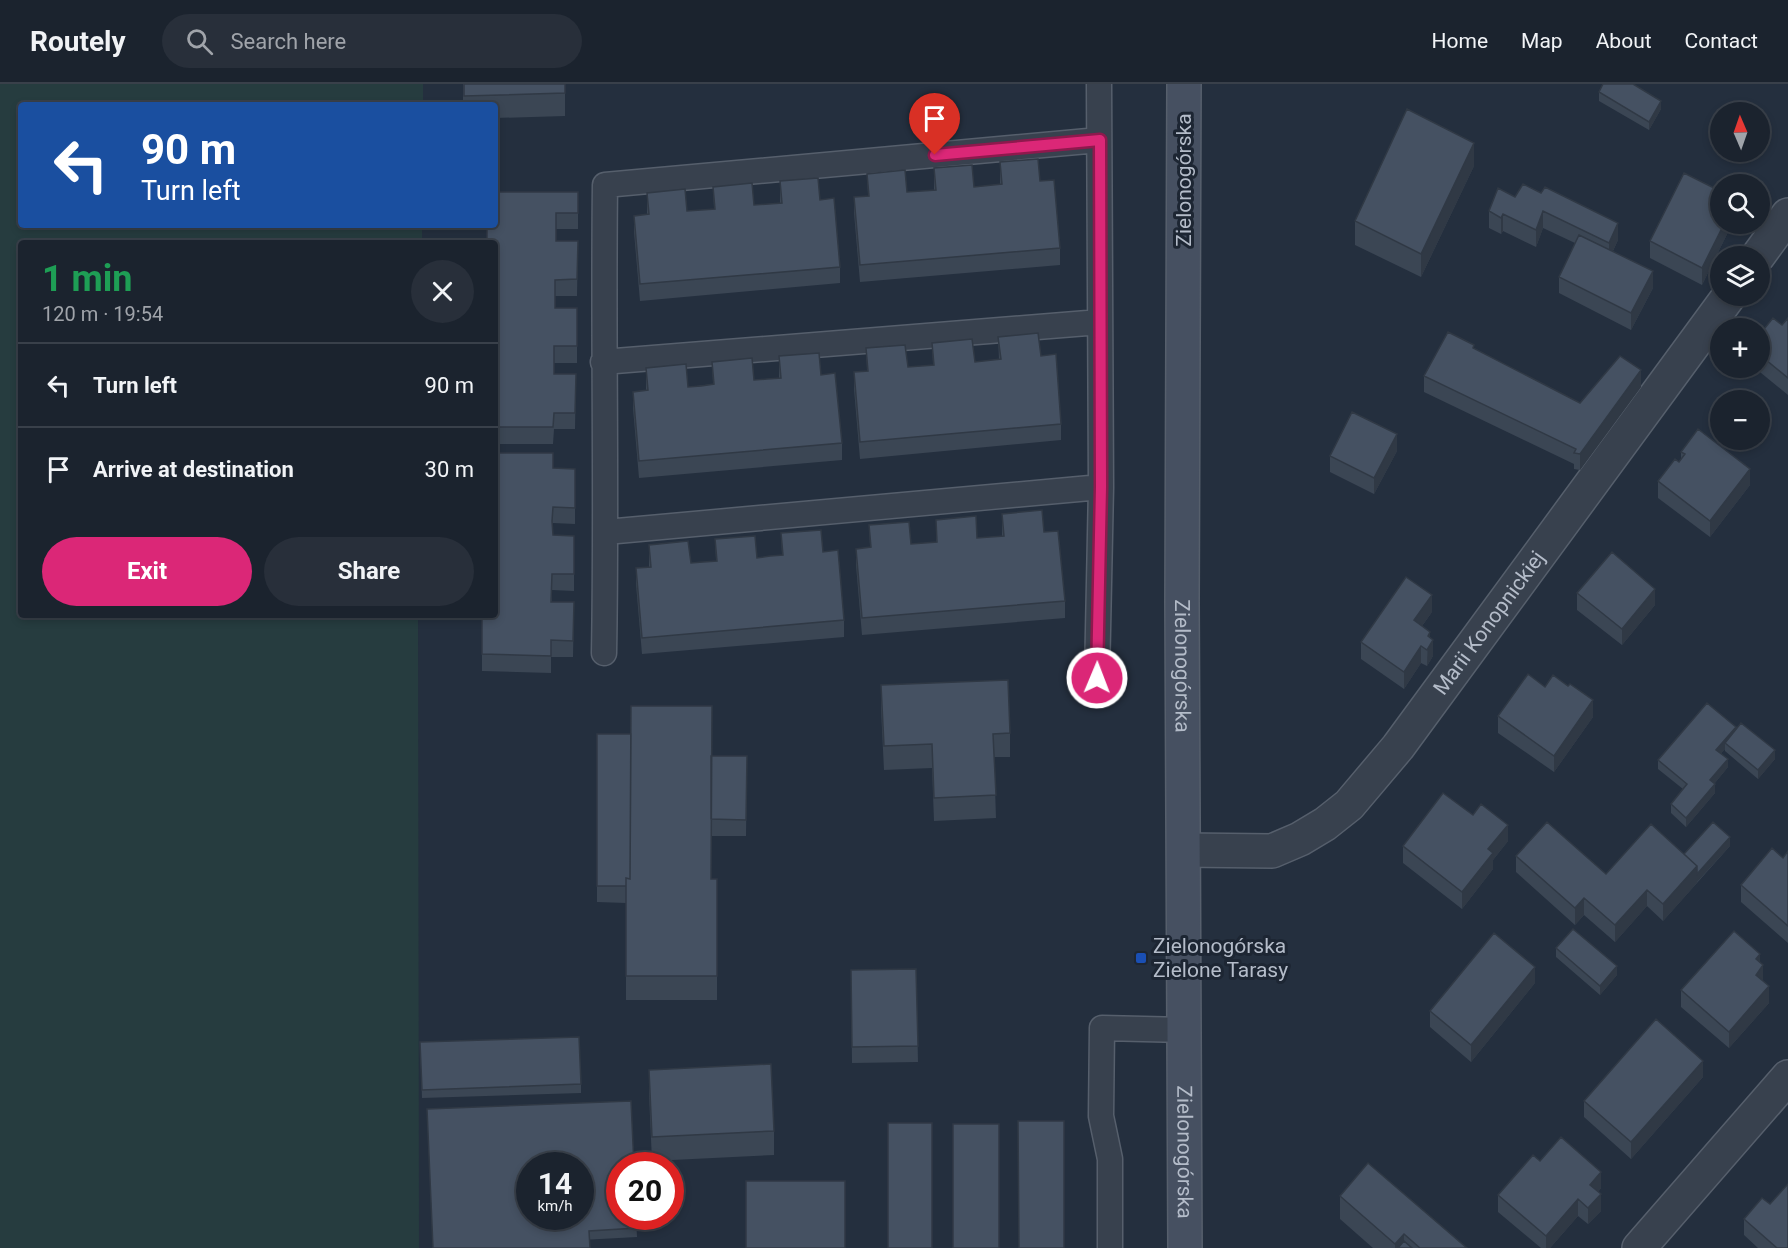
<!DOCTYPE html>
<html lang="en">
<head>
<meta charset="utf-8">
<style>
  :root { --surface:#1b232e; --page:#282f3a; --text:#f1f3f6; --muted:#a0a4aa; --line:#39404a; --accent:#db2777 }
  body { margin:0; font-family:Roboto,sans-serif; background:var(--page); color:var(--text); height:100vh; display:flex; flex-direction:column; font-size:22px; white-space:nowrap }
  * { box-sizing:border-box; margin:0 }
  p { font-size:20px; color:var(--muted) }
  .icon { flex:none; width:33px; height:33px; fill:none; stroke:currentColor; stroke-width:2; stroke-linecap:round; stroke-linejoin:round }
  .map { position:relative; flex:1; overflow:hidden }
  .sheet { position:absolute; left:18px; top:156px; width:480px; height:378px; display:flex; flex-direction:column; background:var(--surface); border-radius:6px; box-shadow:0 3px 9px #0003,0 0 0 2px var(--line) }
  .sheet>* { flex:none }
  .hud { position:absolute; left:18px; top:18px; width:480px; height:126px; border-radius:6px; box-shadow:0 3px 9px #0003,0 0 0 2px var(--line); background:#1a4fa0; color:#fff; overflow:hidden }
  .needle { width:39px; rotate:358deg }
  .controls { position:absolute; left:1710px; top:18px; display:grid; gap:12px }
  .controls a { display:grid; place-items:center; width:60px; height:60px; border-radius:50%; background:var(--surface); box-shadow:0 3px 9px #0003,0 0 0 2px var(--line); font-size:30px }
  .speed { position:absolute; left:516px; top:1068px; display:flex; gap:12px; font-size:30px; font-weight:700; text-align:center }
  .speed>* { display:grid; place-content:center; width:78px; height:78px; border-radius:50%; background:var(--surface); box-shadow:0 3px 9px #0003,0 0 0 2px var(--line); line-height:1 }
  .speed small { font-size:15px; font-weight:400 }
  .speed .limit { border:9px solid #d22; background:#fff; color:#111 }
  .pin { position:absolute; display:grid; place-items:center; width:51px; height:51px; color:#fff; margin:-62px -26px; border-radius:50% 50% 50% 0; rotate:-45deg; box-shadow:0 0 6px #0007 }
  .pin .icon { rotate:45deg }
  .me { position:absolute; width:66px; margin:-33px; rotate:1deg; stroke-linejoin:round; filter:drop-shadow(0 0 4px #0008) }
  .turn { display:flex; align-items:center; gap:21px; height:126px; padding:0 24px; font-size:27px }
  .turn .icon { width:78px; height:78px; stroke-width:2.5 }
  .turn b { display:block; font-size:42px; line-height:51px }
  .round { display:grid; place-items:center; flex:none; width:63px; height:63px; border-radius:32px; background:var(--page) }
  .overview { display:flex; align-items:center; justify-content:space-between; height:102px; padding:0 24px }
  h1 { font-size:36px; font-weight:700; line-height:45px; color:#1e9e55 }
  .button { display:flex; gap:12px; margin-top:auto; padding:12px 24px }
  .button a { flex:1; height:69px; border-radius:36px; background:var(--accent); color:#fff; font-size:24px; font-weight:700; line-height:69px; text-align:center }
  .button a+a { background:var(--page); color:var(--text) }
  ul { padding:0; list-style:none }
  li { display:flex; align-items:center; gap:18px; height:84px; padding:0 24px; border-top:2px solid var(--line) }
  li div { flex:1 }
  li b { display:block; font-size:22px }
  li em { font-style:normal }
  header { display:flex; align-items:center; gap:36px; box-sizing:border-box; height:84px; padding:0 30px; background:var(--surface); border-bottom:2px solid var(--line) }
  header strong { font-size:28px }
  nav { display:flex; gap:33px; margin-inline-start:auto; font-size:21px }
  .search { width:420px; height:54px; background:var(--page); display:flex; align-items:center; gap:15px; box-sizing:border-box; padding:0 21px; border-radius:33px; color:var(--muted); font-size:22px }
  .map>svg:first-child { display:block }
</style>
</head>
<body>
<header>
<strong>Routely</strong>
<div class="search"><svg class="icon" aria-label="search" viewBox="0 0 24 24"><circle cx="10" cy="10" r="6"/><path d="M15 15l6 6"/></svg>Search here</div>
<nav><a>Home</a><a>Map</a><a>About</a><a>Contact</a></nav>
</header>
<div class="map">
<svg width="1788" height="1164" viewBox="0 0 1788 1164">
  <rect width="100%" height="100%" fill="#242f3e"/>
  <path fill="#263c3f" d="M0 0H423V21H21V141H422V159H21V531H418L419 1164H0Z"/>
  <g fill="none" stroke-linecap="round" stroke-linejoin="round">
    <defs>
      <path id="lane" d="M603 278 1100 238
        M606 448 1101 403
        M604 569C607 413 603 257 605 101L1099 56
        M1097 594 1101 403 1099 0
        M1110 1164V1075L1101 1032 1102 944 1185 946"/>
      <g id="street">
        <path d="M1758 172 1788 131"/>
        <path id="s1" d="M1184 766 1272 767 1300 755 1325 740 1349 721 1398 663 1729 212"/>
        <path d="M1639 1164 1788 993"/>
      </g>
      <g id="secondary">
        <path id="s2" d="M1184 0 1182 518 1185 1164"/>
      </g>
    </defs>
    <use href="#lane" stroke="#565f6c" stroke-width="27"/>
    <use href="#street" stroke="#565f6c" stroke-width="36"/>
    <use href="#secondary" stroke="#565f6c" stroke-width="36"/>
    <use href="#lane" stroke="#38414e" stroke-width="24"/>
    <use href="#street" stroke="#38414e" stroke-width="33"/>
    <use href="#secondary" stroke="#465061" stroke-width="33"/>
  </g>
  <path fill="#3b4654" d="M463 0H565V32L495 34V21H463Z
    M1599 8 1661 25 1649 46 1599 17Z
    M1000 78 1040 97 1060 164V181L860 198 854 129V113L868 112 867 90 907 108 934 106V84L974 103 1000 100Z
    M1474 82 1421 193 1355 161V137Z
    M780 97 820 116 840 183V199L640 217 634 148V132L647 131V109L687 127 714 125 713 103 754 121 780 119Z
    M578 108V145H556V157H578L577 212H555V224H577V279H554V290H576L575 345H554L553 360H495V159Z
    M1515 113 1618 156 1613 167 1653 204 1631 246 1559 209V193L1575 159 1543 144 1536 163 1503 147 1501 150 1489 144V127Z
    M1720 140H1732L1702 201 1650 174V157Z
    M1788 234V311L1755 284H1760V250L1782 241Z
    M998 253 1041 272 1061 340V356L860 375 854 305V288L867 287 866 264 908 283 933 281 932 259 975 278 999 276Z
    M1474 265 1580 319 1641 303 1580 386 1574 385V380L1424 308V292Z
    M779 272 821 291 842 359V376L639 394 633 324V308L646 306V284L688 303 713 300 712 278 754 296 779 294Z
    M1397 367 1374 410 1330 388V372Z
    M1681 368 1750 401 1710 453 1658 414V397L1679 378 1681 376Z
    M553 384 575 385V440L553 439V451L574 452V507L552 506V518H574L573 573H551V589L482 587V531Z
    M1002 430 1044 448 1065 517V534L862 551 856 481V465L870 463 869 441 911 460 936 458V436L977 454 1002 452Z
    M781 449 823 468 844 536V553L642 570 636 500V484L649 483V461L691 479 716 477 715 455 757 474 782 471Z
    M1577 509 1655 521 1622 561 1577 526Z
    M1432 528 1422 542 1430 554 1433 572 1427 582 1421 579 1404 605 1361 575V558Z
    M881 601 1010 649V673H994L996 734 934 737 932 684 884 686 881 625Z
    M1545 603 1593 633 1554 688 1498 649V632Z
    M1736 646 1775 675 1758 695 1725 667V665L1721 669 1728 683 1714 700 1715 709 1686 743 1671 729V720L1683 705 1658 685V676Z
    M597 650 711 672H747L746 752H711V795H717V916H626V819L597 818Z
    M1508 757 1493 776V785L1462 825 1403 779V762Z
    M1730 762 1663 837 1647 822 1615 858 1584 831 1575 841 1516 788V772L1606 790 1684 770Z
    M1788 767V859L1741 818V801L1783 774Z
    M1556 864 1617 891 1600 911 1556 873Z
    M1760 879 1763 898 1769 919 1729 964 1681 923V906Z
    M916 885 918 978 852 979 851 886Z
    M1535 899 1471 978 1430 943V927Z
    M420 958 581 1000V1009L422 1014Z
    M649 986 774 1047V1071L652 1077 649 1010Z
    M1703 993 1631 1075 1584 1033V1017Z
    M1540 1077 1601 1104 1598 1108 1601 1127 1588 1140 1578 1132 1550 1164H1541L1498 1128V1111Z
    M1340 1112 1467 1164H1373L1340 1135Z
    M1770 1120 1788 1164H1758L1744 1151V1135Z
    M636 1132 637 1153 433 1164Z"/>
  <path fill="#303945" d="M1661 17V25L1649 46V38Z
    M1474 59V82L1421 193V170Z
    M1543 127V144L1536 163V146Z
    M1503 130V147L1501 150V134Z
    M1618 139V156L1609 175V159Z
    M1724 140H1732L1702 201V184Z
    M1653 187V204L1631 246V229Z
    M1641 286V303L1580 386V370Z
    M1397 350V367L1374 410V394Z
    M1750 385V401L1710 453V437Z
    M1655 505V521L1622 561V545Z
    M1432 511V528L1414 553V536Z
    M1430 548V560L1433 556V572L1427 582 1428 552Z
    M1421 562V579L1404 605V588Z
    M1593 616V633L1554 688V672Z
    M1736 643V652L1725 659V665L1716 674V666Z
    M1775 666V675L1758 695V686Z
    M1728 675V683L1710 705V696Z
    M1715 700V709L1686 743V734Z
    M1508 741V757L1493 776V785L1462 825V808L1488 765Z
    M1730 753V762L1697 798V790Z
    M1697 782V799L1663 837V820Z
    M1647 806V822L1615 858V841Z
    M1584 814V831L1575 841V824Z
    M1760 870V885L1763 881V898L1756 907V875Z
    M1617 882V891L1600 911V902Z
    M1535 883V899L1471 978V961Z
    M1769 902V919L1729 964V948Z
    M1703 977V993L1631 1075V1058Z
    M1601 1088V1104L1590 1118V1101Z
    M1601 1110V1127L1588 1140V1124Z
    M1578 1115V1132L1550 1164H1546V1152Z
    M1404 1150V1164H1395V1160Z"/>
  <path fill="#455162" stroke="#303945" stroke-width="1.5" fill-rule="evenodd" d="M464 0H565V9L464 12Z
    M1603 0H1633L1661 17 1649 38 1599 8Z
    M1407 25 1474 59 1421 170 1355 137Z
    M1038 75 1040 97 1054 96 1060 164 860 181 854 113 869 112 867 90 905 86 907 108 936 106 934 84 972 81 974 103 1002 100 1000 78Z
    M1684 89 1720 107V140H1724L1702 184 1650 157Z
    M818 94 820 116 834 114 840 183 640 200 634 132 649 130 647 109 685 105 687 127 715 125 713 103 752 99 754 121 782 119 780 97Z
    M1523 100 1541 109 1545 103 1618 139 1609 159 1543 127 1536 146 1503 130 1501 134 1489 127 1498 104 1515 113Z
    M495 108H578V129H556V157H578L577 195 555 196V224H577V262H554V290H576L575 329H554L553 343H495V159H487V141H495Z
    M1579 151 1653 187 1631 229 1559 193Z
    M1773 234 1782 241 1788 234V294L1760 271V250Z
    M1448 248 1474 261 1473 264 1580 319 1620 272 1641 286 1580 370 1574 369 1576 365 1424 292Z
    M1038 249 1041 272 1056 270 1061 340 860 358 854 288 868 287 866 264 905 261 908 283 934 281 932 259 972 255 975 278 1001 275 998 253Z
    M819 269 821 291 835 289 842 359 639 377 633 308 648 306 646 284 686 280 688 303 701 302 714 300 712 278 752 274 754 296 767 295 781 294 779 272Z
    M1352 328 1397 350 1374 394 1330 372Z
    M1698 345 1750 385 1710 437 1658 397 1675 375 1679 378 1685 370 1681 368Z
    M495 369H553V384L575 385V424L553 423 552 437 553 451 574 452V490H552L551 518H574L573 557 551 556V572L482 570V531H495Z
    M1042 426 1044 448 1058 447 1065 517 862 534 856 465 871 463 869 441 909 438 911 460 937 458 936 436 976 432 977 454 990 453 1004 452 1002 430Z
    M821 446 823 468 838 466 844 536 642 554 636 484 651 483 649 461 688 457 691 479 703 478 717 477 715 455 755 452 757 474 770 472 783 471 781 449Z
    M1612 468 1655 505 1622 545 1577 509Z
    M1406 493 1432 511 1414 536 1430 548 1428 552 1433 556 1427 566 1421 562 1404 588 1361 558Z
    M1528 590 1545 603 1553 591 1568 602 1570 600 1593 616 1554 672 1498 632Z
    M1008 596 1010 649 993 650 996 711 934 714 932 660 884 662 881 601Z
    M1707 619 1736 643 1716 666 1728 675 1710 696 1715 700 1686 734 1671 720 1687 700 1658 676Z
    M631 622H712L711 795H717V892H626V794L630 795Z
    M1741 639 1775 666 1758 686 1725 659Z
    M597 650H631L630 795 626 794V802H597Z
    M711 672H747L746 736 711 735Z
    M1443 709 1473 731 1481 720 1508 741 1488 765 1493 769 1462 808 1403 762Z
    M1547 738 1606 790 1651 740 1697 782 1663 820 1647 806 1615 841 1584 814 1575 824 1516 772Z
    M1713 738 1730 753 1697 790V782L1684 770Z
    M1772 764 1783 774 1788 767V842L1741 801Z
    M1573 845 1617 882 1600 902 1556 864Z
    M1734 847 1760 870 1756 875 1763 881 1756 891 1769 902 1729 948 1681 906Z
    M1494 849 1535 883 1471 961 1430 927Z
    M916 885 918 962 852 963 851 886Z
    M1656 935 1703 977 1631 1058 1584 1017Z
    M579 953 581 1000 422 1006 420 958Z
    M771 980 774 1047 652 1053 649 986Z
    M631 1017 634 1082H620V1132H636L637 1144 589 1147 590 1164H433L427 1025ZM530 1082H580V1132H530Z
    M1018 1037H1064V1164H1019Z
    M888 1039H932V1164H888Z
    M953 1040H999V1164H953Z
    M1561 1053 1601 1088 1590 1101 1601 1110 1588 1124 1578 1115 1546 1152 1498 1111 1533 1071 1540 1077Z
    M1368 1079 1467 1164H1420L1404 1150 1395 1160 1340 1112Z
    M746 1097H845V1164H746Z
    M1788 1100V1164H1777L1744 1135 1762 1114 1770 1120Z
    M1404 1157 1412 1164H1398Z"/>
  <g fill="none" stroke-linecap="round" stroke-linejoin="round">
    <defs>
      <path id="route" d="M935 71 1100 56 1101 403 1097 594"/>
    </defs>
    <use href="#route" stroke="#8e194d" stroke-width="15"/>
    <use href="#route" stroke="#db2777" stroke-width="10"/>
  </g>
  <rect fill="#1a4fb4" stroke="#1d2633" stroke-width="2" x="1135" y="868" width="12" height="12" rx="3"/>
  <g text-anchor="middle" stroke-width="6" stroke-linejoin="round" paint-order="stroke">
    <g font-size="21" fill="#b4bcc9" stroke="#1d2633">
      <text transform="translate(1184 96) rotate(-90)" y="7">Zielonogórska</text>
      <text dy="7" stroke="none"><textPath href="#s1" startOffset="408">Marii Konopnickiej</textPath></text>
      <text dy="7" stroke="none"><textPath href="#s2" startOffset="582">Zielonogórska</textPath></text>
      <text dy="7" stroke="none"><textPath href="#s2" startOffset="1068">Zielonogórska</textPath></text>
    </g>
    <g font-size="21" fill="#b4bcc9" stroke="#1d2633" text-anchor="start">
      <text x="1153" y="869">Zielonogórska<tspan x="1153" dy="24">Zielone Tarasy</tspan></text>
    </g>
  </g>
</svg>
<div class="controls">
<a><svg class="needle" viewBox="-14 -14 28 28"><path d="M0-13l5 13h-10z" fill="#e53935"/><path d="M0 13l5-13h-10z" fill="#a0a4aa"/></svg></a>
<a><svg class="icon" aria-label="search" viewBox="0 0 24 24"><circle cx="10" cy="10" r="6"/><path d="M15 15l6 6"/></svg></a>
<a><svg class="icon" aria-label="layers" viewBox="0 0 24 24"><path d="M12 4l9 5-9 5-9-5zM3 14l9 5 9-5"/></svg></a>
<a>+</a>
<a>−</a>
</div>
<div class="speed"><div>14<small>km/h</small></div><div class="limit">20</div></div>
<div class="pin" style="left:935px;top:71px;background:#d93025"><svg class="icon" aria-label="arrive" viewBox="0 0 24 24"><path d="M6 21V4h12l-3 4 3 4H6"/></svg></div>
<svg class="me" style="left:1097px;top:594px" viewBox="-20 -20 40 40"><circle r="17" fill="#db2777" stroke="#fff" stroke-width="3"/><path d="M0-11L8 9 0 5-8 9z" fill="#fff"/></svg>
<div class="hud">
<div class="turn"><svg class="icon" aria-label="left" viewBox="0 0 24 24"><path d="M17 20v-9H6M10 6l-5 5 5 5"/></svg><div><b>90 m</b>Turn left</div></div>
</div>
<section class="sheet">
<div class="overview"><div><h1>1 min</h1><p>120 m · 19:54</p></div><a class="round"><svg class="icon" aria-label="close" viewBox="0 0 24 24"><path d="M6 6l12 12M18 6L6 18"/></svg></a></div>
<ul>
<li><svg class="icon" aria-label="left" viewBox="0 0 24 24"><path d="M17 20v-9H6M10 6l-5 5 5 5"/></svg><div><b>Turn left</b></div><em>90 m</em></li>
<li><svg class="icon" aria-label="arrive" viewBox="0 0 24 24"><path d="M6 21V4h12l-3 4 3 4H6"/></svg><div><b>Arrive at destination</b></div><em>30 m</em></li>
</ul>
<div class="button"><a>Exit</a><a>Share</a></div>
</section>
</div>
</body>
</html>
